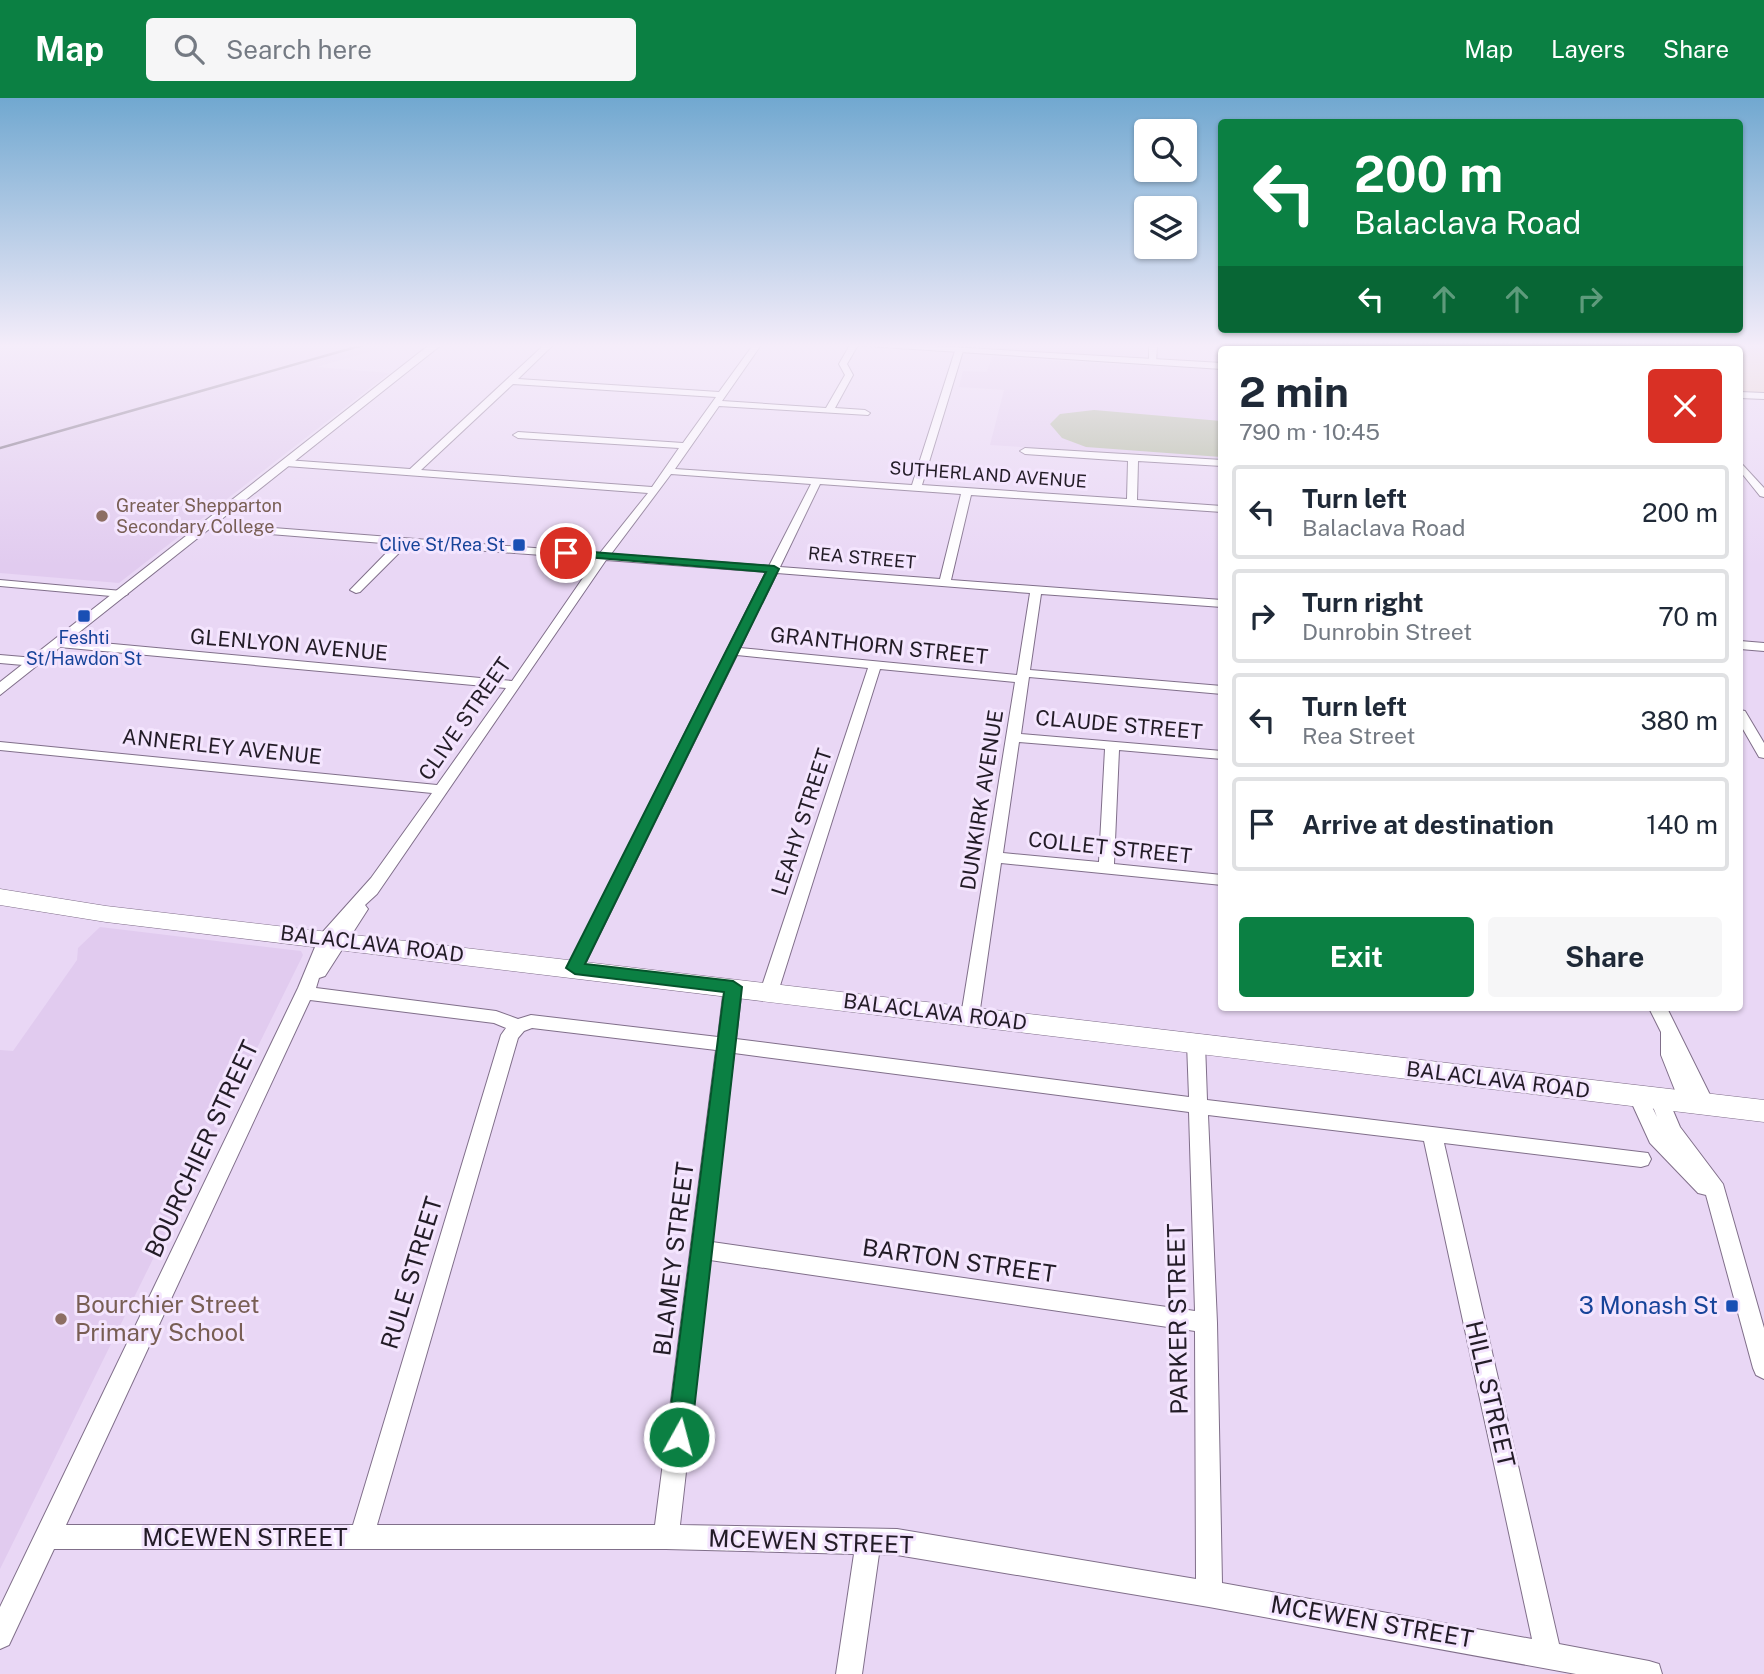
<!DOCTYPE html>
<html lang="en">
<head>
<meta charset="utf-8">
<style>
  :root { --surface:#fff; --page:#f6f6f7; --text:#1f2937; --muted:#747a83; --line:#e0e1e3; --accent:#0b8043 }
  body { margin:0; font-family:"Public Sans",sans-serif; background:var(--page); color:var(--text); height:100vh; display:flex; flex-direction:column; font-size:26px; white-space:nowrap }
  * { box-sizing:border-box; margin:0 }
  p { font-size:23px; color:var(--muted) }
  .icon { flex:none; width:38px; height:38px; fill:none; stroke:currentColor; stroke-width:2; stroke-linecap:round; stroke-linejoin:round }
  .map { position:relative; flex:1; overflow:hidden }
  .sheet { position:absolute; left:1218px; top:248px; width:525px; height:665px; display:flex; flex-direction:column; background:var(--surface); border-radius:7px; box-shadow:0 2px 5px #0004 }
  .sheet>* { flex:none }
  .hud { position:absolute; left:1218px; top:21px; width:525px; height:214px; border-radius:7px; box-shadow:0 2px 5px #0004; background:#0b8043; color:#fff; overflow:hidden }
  .controls { position:absolute; left:1134px; top:21px; display:grid; gap:14px }
  .controls a { display:grid; place-items:center; width:63px; height:63px; border-radius:7px; background:var(--surface); box-shadow:0 2px 5px #0004; font-size:35px }
  .pin { position:absolute; display:grid; place-items:center; width:60px; height:60px; color:#fff; margin:-30px; border:4px solid #fff; border-radius:50%; box-shadow:0 2px 7px #0007 }
  .me { position:absolute; width:77px; margin:-38px; rotate:7deg; stroke-linejoin:round; filter:drop-shadow(0 0 5px #0008) }
  .turn { display:flex; align-items:center; gap:24px; height:147px; padding:0 21px; font-size:32px }
  .turn .icon { width:91px; height:91px; stroke-width:2.5 }
  .turn b { display:block; font-size:49px; line-height:60px }
  .lanes { display:flex; align-items:center; height:66px; padding:0 21px; background:#0003; justify-content:center; gap:35px; direction:ltr }
  .lanes .off { opacity:.35 }
  .round { display:grid; place-items:center; flex:none; width:74px; height:74px; border-radius:7px; background:var(--page) }
  .headline { display:flex; align-items:center; justify-content:space-between; height:119px; padding:0 21px }
  h1 { font-size:42px; font-weight:700; line-height:52px }
  .button { display:flex; gap:14px; margin-top:auto; padding:14px 21px }
  .button a { flex:1; height:80px; border-radius:7px; background:var(--accent); color:#fff; font-size:28px; font-weight:700; line-height:80px; text-align:center }
  .button a+a { background:var(--page); color:var(--text) }
  ul { padding:0; list-style:none }
  li { display:flex; align-items:center; gap:21px; height:94px; margin:0 14px 10px; padding:0 7px; border:4px solid var(--line); border-radius:7px }
  li div { flex:1 }
  li b { display:block; font-size:26px }
  li em { font-style:normal }
  header { display:flex; align-items:center; gap:42px; box-sizing:border-box; height:98px; padding:0 35px; background:var(--accent); color:#fff }
  header strong { font-size:33px }
  nav { display:flex; gap:38px; margin-inline-start:auto; font-size:24px }
  .search { width:490px; height:63px; background:var(--page); display:flex; align-items:center; gap:18px; box-sizing:border-box; padding:0 24px; border-radius:7px; color:var(--muted); font-size:26px }
  .map>svg:first-child { display:block }
</style>
</head>
<body>
<header>
<strong>Map</strong>
<div class="search"><svg class="icon" aria-label="search" viewBox="0 0 24 24"><circle cx="10" cy="10" r="6"/><path d="M15 15l6 6"/></svg>Search here</div>
<nav><a>Map</a><a>Layers</a><a>Share</a></nav>
</header>
<div class="map">
<svg width="1764" height="1576" viewBox="0 0 1764 1576">
  <rect width="100%" height="100%" fill="#e9d7f5"/>
  <path fill="#e6cfc4" d="M1651 247H1764V296L1740 294V252H1654Z"/>
  <path fill="#e1cbef" d="M0 247H392L317 269 389 275 119 485 0 475Z
    M929 247H1144L1143 256 1138 259Z
    M992 259 1221 272V362L990 347 1004 292 959 289 963 273 987 274Z
    M100 829 301 853 303 857 0 1471V952L13 953 77 862 78 850Z"/>
  <path fill="#aeb89b" d="M1094 312 1221 323V359L1086 349 1062 340 1050 326 1060 316Z"/>
  <g fill="none" stroke-linecap="round" stroke-linejoin="round">
    <defs>
      <path id="minor" d="M544 247H553L518 281 719 294 753 247H761L722 303 826 310 845 277 839 266 850 247H858L847 266 853 277 835 310 865 312 870 315 868 317 719 308 675 371 912 387 955 253 959 251 963 253 922 387 1127 401 1128 363 1025 356 1020 353 1025 350 1222 362V368L1138 363 1137 402 1222 408V414L971 397 951 482 1222 502V509L1041 496 1030 572 1222 588V596L1029 579 1021 636 1222 653V661L1119 652 1114 766 1222 777V787L1001 765 979 918 976 923H964L961 918 1015 584 880 571 778 894 775 898H763L760 894 868 570 737 557 583 870 581 874H569L567 870 766 474 606 462 377 796 365 807 368 811 325 878 319 880 316 890 496 913 518 921 531 917 718 939 724 889 727 885H739L742 889 736 941 1189 999 1187 945 1190 940 1196 938 1202 940 1205 945 1207 1002 1648 1055 1651 1061 1648 1067 1641 1069 1444 1045 1559 1546 1649 1563 1659 1566 1662 1576H1576L1209 1509 897 1457 879 1456 862 1576H836L854 1456 666 1451H54L9 1547 0 1551V1509L298 890 320 837 371 780 432 695 0 652V644L437 687 506 590 59 549 53 545 59 541 512 583 596 461 407 447 360 494 356 495 350 492 352 490 395 446 207 431 202 428 207 425 600 455 648 395 286 368 281 365 286 362 410 371ZM513 286 716 299 683 345 518 334 513 337 518 340 679 350 652 389 421 372ZM671 376 811 386 769 468 611 456ZM820 386 961 396 940 481 780 469ZM777 475 1030 495 1017 577 740 550ZM1019 644 1105 651 1099 764 1003 755ZM310 902 494 925 506 930 501 937 353 1427H66ZM532 930 716 952 655 1427H377L518 940 524 933ZM734 955 1189 1014 1195 1213 712 1144ZM1208 1017 1424 1043 1532 1541 1222 1485 1217 1225ZM710 1162 1195 1233 1196 1481 897 1431 680 1427Z
        M1149 247H1157L1156 266 1149 264Z
        M1244 247H1252L1253 252H1245Z
        M1382 247H1390L1392 252H1384Z
        M1510 247H1518L1520 252H1512Z
        M1642 247H1651L1654 252H1646Z
        M1740 364 1764 390V399L1760 398 1740 373Z
        M0 482 122 493 128 496 122 499 0 488Z
        M1740 543 1764 545V553L1740 551Z
        M0 557 35 560 41 564 35 568 0 565Z
        M1740 612 1745 613 1764 645V660L1759 659 1740 626Z
        M1649 910H1667L1715 1007 1713 1012 1706 1014 1699 1012 1697 1008 1689 1012 1682 1010 1661 957V934Z
        M1638 992 1645 994 1657 1019 1650 1001 1652 996 1659 994 1666 996 1680 1029 1723 1086 1764 1230V1281L1756 1277 1753 1270 1706 1097 1698 1095 1650 1045 1629 999 1631 994Z"/>
      <path id="tertiary" d="M429 247H441L0 597V584Z
        M851 247H916L1222 265V271Z
        M1740 294 1764 295V301L1740 300Z"/>
      <path id="secondary" d="M0 791 106 808 1764 1002V1024L106 824 0 807Z"/>
    </defs>
    <use href="#minor" stroke="#806f8a" stroke-width="2"/>
    <use href="#tertiary" stroke="#806f8a" stroke-width="2"/>
    <use href="#secondary" stroke="#806f8a" stroke-width="1"/>
    <use href="#minor" fill="#fff" fill-rule="evenodd"/>
    <use href="#tertiary" fill="#fff" fill-rule="evenodd"/>
    <use href="#secondary" fill="#fff" fill-rule="evenodd"/>
    <path stroke="#766a7d" stroke-width="2.5" d="M0 350 363 247"/>
  </g>
  <linearGradient id="sky" x2="0" y2="1"><stop stop-color="#71a8d0"/><stop offset="0.53" stop-color="#f5edfa"/><stop offset="1" stop-color="#f5edfa" stop-opacity="0"/></linearGradient>
  <rect width="1764" height="468" fill="url(#sky)"/>
  <path fill="#0b8043" stroke="#07532c" stroke-width="2" d="M566 452 774 468 779 471 585 866 733 883 742 889 691 1339 687 1347 679 1350 670 1347 667 1339 724 894 575 876 566 870 766 474 562 457V453Z"/>
  <g fill="#8d6e63" stroke="#f4e5fe" stroke-width="2.5">
    <circle cx="102" cy="418" r="7"/>
    <circle cx="61" cy="1221" r="7"/>
  </g>
  <g fill="#1a4fb4" stroke="#f4e5fe" stroke-width="2.5">
    <rect x="512" y="440" width="14" height="14" rx="3.5"/>
    <rect x="77" y="511" width="14" height="14" rx="3.5"/>
    <rect x="1725" y="1201" width="14" height="14" rx="3.5"/>
  </g>
  <g text-anchor="middle" stroke-width="6" stroke-linejoin="round" paint-order="stroke">
    <g font-size="18" fill="#231c27" stroke="#f4e5fe">
      <text transform="translate(988 377) rotate(4)" y="6">SUTHERLAND AVENUE</text>
      <text transform="translate(862 460) rotate(5)" y="6">REA STREET</text>
    </g>
    <g font-size="18" fill="#785e54" stroke="#f4e5fe" text-anchor="start">
      <text x="116" y="414">Greater Shepparton<tspan x="116" dy="21">Secondary College</tspan></text>
    </g>
    <g font-size="18" fill="#164399" stroke="#f4e5fe" text-anchor="end">
      <text x="505" y="453">Clive St/Rea St</text>
      <text x="84" y="546" text-anchor="middle">Feshti<tspan x="84" dy="21">St/Hawdon St</tspan></text>
    </g>
    <g font-size="21" fill="#231c27" stroke="#f4e5fe">
      <text transform="translate(289 547) rotate(5)" y="7">GLENLYON AVENUE</text>
      <text transform="translate(879 548) rotate(6)" y="7">GRANTHORN STREET</text>
      <text transform="translate(465 621) rotate(-55)" y="7">CLIVE STREET</text>
      <text transform="translate(1119 627) rotate(5)" y="7">CLAUDE STREET</text>
      <text transform="translate(222 649) rotate(6)" y="7">ANNERLEY AVENUE</text>
      <text transform="translate(982 702) rotate(-81)" y="7">DUNKIRK AVENUE</text>
      <text transform="translate(802 724) rotate(-72)" y="7">LEAHY STREET</text>
      <text transform="translate(1110 750) rotate(6)" y="7">COLLET STREET</text>
      <text transform="translate(372 846) rotate(7)" y="7">BALACLAVA ROAD</text>
      <text transform="translate(935 914) rotate(7)" y="7">BALACLAVA ROAD</text>
      <text transform="translate(1498 982) rotate(7)" y="7">BALACLAVA ROAD</text>
    </g>
    <g font-size="24" fill="#231c27" stroke="#f4e5fe">
      <text transform="translate(202 1051) rotate(-65)" y="8">BOURCHIER STREET</text>
      <text transform="translate(674 1161) rotate(-83)" y="8">BLAMEY STREET</text>
      <text transform="translate(959 1163) rotate(8)" y="8">BARTON STREET</text>
      <text transform="translate(412 1175) rotate(-73)" y="8">RULE STREET</text>
      <text transform="translate(1178 1221) rotate(-91)" y="8">PARKER STREET</text>
      <text transform="translate(1490 1296) rotate(77)" y="8">HILL STREET</text>
      <text x="245" y="1448">MCEWEN STREET</text>
      <text transform="translate(811 1444) rotate(2)" y="8">MCEWEN STREET</text>
      <text transform="translate(1372 1524) rotate(10)" y="8">MCEWEN STREET</text>
    </g>
    <g font-size="24" fill="#785e54" stroke="#f4e5fe" text-anchor="start">
      <text x="75" y="1215">Bourchier Street<tspan x="75" dy="28">Primary School</tspan></text>
    </g>
    <g font-size="24" fill="#164399" stroke="#f4e5fe" text-anchor="end">
      <text x="1718" y="1216">3 Monash St</text>
    </g>
  </g>
</svg>
<div class="controls">
<a><svg class="icon" aria-label="search" viewBox="0 0 24 24"><circle cx="10" cy="10" r="6"/><path d="M15 15l6 6"/></svg></a>
<a><svg class="icon" aria-label="layers" viewBox="0 0 24 24"><path d="M12 4l9 5-9 5-9-5zM3 14l9 5 9-5"/></svg></a>
</div>
<div class="pin" style="left:566px;top:455px;background:#d93025"><svg class="icon" aria-label="arrive" viewBox="0 0 24 24"><path d="M6 21V4h12l-3 4 3 4H6"/></svg></div>
<svg class="me" style="left:679px;top:1339px" viewBox="-20 -20 40 40"><circle r="17" fill="#0b8043" stroke="#fff" stroke-width="3"/><path d="M0-11L8 9 0 5-8 9z" fill="#fff"/></svg>
<div class="hud">
<div class="turn"><svg class="icon" aria-label="left" viewBox="0 0 24 24"><path d="M17 20v-9H6M10 6l-5 5 5 5"/></svg><div><b>200 m</b>Balaclava Road</div></div>
<div class="lanes"><svg class="icon" aria-label="left" viewBox="0 0 24 24"><path d="M17 20v-9H6M10 6l-5 5 5 5"/></svg><svg class="icon off" aria-label="ahead" viewBox="0 0 24 24"><path d="M12 20V5M6 11l6-6 6 6"/></svg><svg class="icon off" aria-label="ahead" viewBox="0 0 24 24"><path d="M12 20V5M6 11l6-6 6 6"/></svg><svg class="icon off" aria-label="right" viewBox="0 0 24 24"><path d="M7 20v-9h11M14 6l5 5-5 5"/></svg></div>
</div>
<section class="sheet">
<div class="headline"><div><h1>2 min</h1><p>790 m · 10:45</p></div><a class="round" style="background:#d93025;color:#fff"><svg class="icon" aria-label="close" viewBox="0 0 24 24"><path d="M6 6l12 12M18 6L6 18"/></svg></a></div>
<ul>
<li><svg class="icon" aria-label="left" viewBox="0 0 24 24"><path d="M17 20v-9H6M10 6l-5 5 5 5"/></svg><div><b>Turn left</b><p>Balaclava Road</p></div><em>200 m</em></li>
<li><svg class="icon" aria-label="right" viewBox="0 0 24 24"><path d="M7 20v-9h11M14 6l5 5-5 5"/></svg><div><b>Turn right</b><p>Dunrobin Street</p></div><em>70 m</em></li>
<li><svg class="icon" aria-label="left" viewBox="0 0 24 24"><path d="M17 20v-9H6M10 6l-5 5 5 5"/></svg><div><b>Turn left</b><p>Rea Street</p></div><em>380 m</em></li>
<li><svg class="icon" aria-label="arrive" viewBox="0 0 24 24"><path d="M6 21V4h12l-3 4 3 4H6"/></svg><div><b>Arrive at destination</b></div><em>140 m</em></li>
</ul>
<div class="button"><a>Exit</a><a>Share</a></div>
</section>
</div>
</body>
</html>
